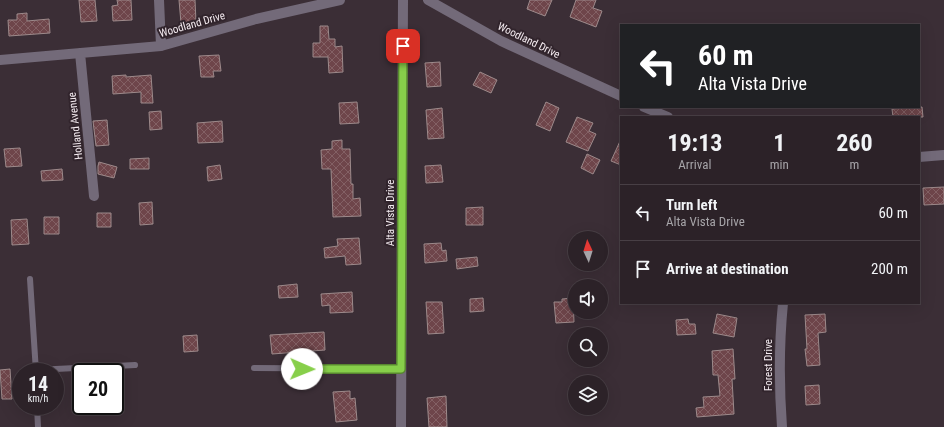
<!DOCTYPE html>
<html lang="en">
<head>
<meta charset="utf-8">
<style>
  :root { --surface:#2c2228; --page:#382f34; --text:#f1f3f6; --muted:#a6a4a8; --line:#483f45 }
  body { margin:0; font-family:"Roboto Condensed",sans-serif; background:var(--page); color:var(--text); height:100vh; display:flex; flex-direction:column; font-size:15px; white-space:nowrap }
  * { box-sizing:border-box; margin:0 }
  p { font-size:13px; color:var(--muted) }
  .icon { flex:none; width:22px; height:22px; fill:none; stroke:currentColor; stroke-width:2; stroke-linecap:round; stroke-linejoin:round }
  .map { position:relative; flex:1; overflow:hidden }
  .side { position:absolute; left:620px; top:116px; width:300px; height:188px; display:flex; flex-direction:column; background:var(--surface); border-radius:0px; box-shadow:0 4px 16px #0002,0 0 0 1px var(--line) }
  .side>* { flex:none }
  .hud { position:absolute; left:620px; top:24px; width:300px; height:84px; border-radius:0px; box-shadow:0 4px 16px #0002,0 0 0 1px var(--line); background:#202124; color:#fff; overflow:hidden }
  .needle { width:26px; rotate:356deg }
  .buttons { position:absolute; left:568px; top:231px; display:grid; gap:8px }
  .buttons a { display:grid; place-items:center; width:40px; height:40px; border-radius:50%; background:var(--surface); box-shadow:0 4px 16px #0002,0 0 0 1px var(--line); font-size:20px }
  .speed { position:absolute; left:12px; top:363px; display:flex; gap:8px; font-size:20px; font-weight:700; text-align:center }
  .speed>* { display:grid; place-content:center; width:52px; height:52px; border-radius:50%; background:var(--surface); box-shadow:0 4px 16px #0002,0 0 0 1px var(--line); line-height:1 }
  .speed small { font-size:10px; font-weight:400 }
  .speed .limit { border:2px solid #111; border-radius:6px; background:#fff; color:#111 }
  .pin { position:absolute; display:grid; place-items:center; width:34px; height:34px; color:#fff; margin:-17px; border-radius:8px; box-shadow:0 2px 6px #0006 }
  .me { position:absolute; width:44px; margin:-22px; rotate:91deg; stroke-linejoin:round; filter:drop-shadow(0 0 3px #0008) }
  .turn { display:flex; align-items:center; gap:14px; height:84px; padding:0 12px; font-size:18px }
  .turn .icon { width:52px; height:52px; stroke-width:2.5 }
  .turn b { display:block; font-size:28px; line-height:34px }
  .eta { display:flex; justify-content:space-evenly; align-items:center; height:68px; text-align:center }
  .eta b { font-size:24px; font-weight:700; line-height:28px }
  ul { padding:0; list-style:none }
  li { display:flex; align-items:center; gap:12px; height:56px; padding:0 12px; border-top:1px solid var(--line) }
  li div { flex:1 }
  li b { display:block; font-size:15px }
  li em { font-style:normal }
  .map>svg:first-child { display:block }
</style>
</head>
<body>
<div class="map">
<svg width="944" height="427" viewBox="0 0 944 427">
  <defs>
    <pattern id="building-cross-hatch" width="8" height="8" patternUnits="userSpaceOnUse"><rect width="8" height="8" fill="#6e454a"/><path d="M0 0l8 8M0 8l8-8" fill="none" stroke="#836064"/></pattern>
  </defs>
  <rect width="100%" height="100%" fill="#3b2e36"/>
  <path fill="url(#building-cross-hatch)" stroke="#9d8a8b" d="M79 0H95L97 21 81 22Z
    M117 0H131L132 20 113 21 112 6 118 5Z
    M179 0H195L196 22 181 23Z
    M530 0H552L545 16 527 9Z
    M576 0H596L593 8 602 11 596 27 570 17Z
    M27 13V21L49 19 50 33 9 36 8 20H17V14Z
    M320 26H328L329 39H335V47L342 46 343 72 329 73 328 57H313V43H320Z
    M219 55 221 71H213L214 77H201L199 56Z
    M440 62 441 86 427 87 425 63Z
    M480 72 497 80 491 93 473 85Z
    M126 75V77L151 75 153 103H141V92L113 94 112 76Z
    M357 102 359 123 340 124 339 103Z
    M546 102 559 108 550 131 536 125Z
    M922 107 923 117H893L892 109Z
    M442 108 444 138 428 139 426 110Z
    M161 111 162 129 150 130 149 112Z
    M577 117 593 123 589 131 596 134 588 151 566 142Z
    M107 120 109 145 96 146 93 121Z
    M222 121 223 142 198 143 197 123Z
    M621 139V165L611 161Z
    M342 140V149H350L351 184H353V199L360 198 361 216 333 217 331 169H322L321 150 332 149V141Z
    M20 148 22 166 6 167 4 149Z
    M587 154 600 160 593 174 581 168Z
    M149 158V169H130V159Z
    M99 162 117 167 114 178 98 174V166Z
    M220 165 222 179 208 181 207 167Z
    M441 165 443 182 426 183 425 166Z
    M62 169 63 180 42 181 41 171Z
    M944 187V204L924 205 923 188Z
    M152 202 153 224 140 225 139 203Z
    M483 207V225H466V208Z
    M97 213H111V227H97Z
    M44 217H59V234H44Z
    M27 219 29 244 12 245 11 220Z
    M359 238 361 264 346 265 345 256 325 258 324 248 338 246 337 239Z
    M441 243 442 251 446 250 447 261 425 263 424 244Z
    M477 257 478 266 457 269 456 259Z
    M297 284 298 297 279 298 278 286Z
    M352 292 353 312 330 313V305L322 306 321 294Z
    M483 298 484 311 470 312V299Z
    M573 298 574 322 556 323 554 302H562V299Z
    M426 302H442L444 333 428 334Z
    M717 314 737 318 734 337 713 333Z
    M825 314 826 332 818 333 820 365 807 366 805 349H807L805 315Z
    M688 319 689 324H695L696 334 677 335 676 320Z
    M324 332 325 350 272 354 270 335Z
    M197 335 198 351 184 352 183 336Z
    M733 349 735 379H732L734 414 697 417 696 408 704 407 703 397 720 396 718 375H713L712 351Z
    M10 369 12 399H2L0 370Z
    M819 385 820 404 806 405 805 386Z
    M350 391V399L355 398 357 420 336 422 333 392Z
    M446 396 447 427H429L427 398Z"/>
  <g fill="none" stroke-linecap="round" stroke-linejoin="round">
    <path stroke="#736a79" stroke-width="6" d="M30 279 36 372
      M254 368 401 369
      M36 370 135 365
      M37 406 38 427"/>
    <path stroke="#736a79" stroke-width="10" d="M159 0 161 46
      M428 0 501 41 621 96
      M80 53 94 196
      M0 60 161 46 256 19 340 0
      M644 107 668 117
      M919 157 944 155
      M401 427 403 0
      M782 427C779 386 779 344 783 303"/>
  </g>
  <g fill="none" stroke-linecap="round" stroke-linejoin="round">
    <defs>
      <path id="route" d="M302 369H401L403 46"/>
    </defs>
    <use href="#route" stroke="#588730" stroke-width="10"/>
    <use href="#route" stroke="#87cf4a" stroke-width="7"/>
  </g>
  <g text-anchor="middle" stroke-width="4" stroke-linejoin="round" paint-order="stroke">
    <g font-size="11" fill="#f4ebf0" stroke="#31242c">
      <text transform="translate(192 24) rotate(-16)" y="4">Woodland Drive</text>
      <text transform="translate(529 40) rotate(26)" y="4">Woodland Drive</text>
      <text transform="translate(75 126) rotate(-96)" y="4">Holland Avenue</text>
      <text transform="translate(390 213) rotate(-90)" y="4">Alta Vista Drive</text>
      <text transform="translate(768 365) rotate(-90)" y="4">Forest Drive</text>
    </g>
  </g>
</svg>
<div class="buttons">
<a><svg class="needle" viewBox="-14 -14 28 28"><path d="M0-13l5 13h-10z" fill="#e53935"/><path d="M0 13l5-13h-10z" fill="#a6a4a8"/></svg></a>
<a><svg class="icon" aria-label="sound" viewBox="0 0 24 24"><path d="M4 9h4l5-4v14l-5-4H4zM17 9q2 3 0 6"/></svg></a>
<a><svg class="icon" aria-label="search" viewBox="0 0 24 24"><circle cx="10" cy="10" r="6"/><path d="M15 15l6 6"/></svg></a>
<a><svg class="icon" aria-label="layers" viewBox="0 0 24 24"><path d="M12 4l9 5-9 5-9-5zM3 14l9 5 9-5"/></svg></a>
</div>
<div class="speed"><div>14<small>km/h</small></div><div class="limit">20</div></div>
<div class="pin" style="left:403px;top:46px;background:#d93025"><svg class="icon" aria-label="arrive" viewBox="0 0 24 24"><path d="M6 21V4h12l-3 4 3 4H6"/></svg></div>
<svg class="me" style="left:302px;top:369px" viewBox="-20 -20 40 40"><circle r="19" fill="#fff"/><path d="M0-13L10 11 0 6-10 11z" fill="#87cf4a"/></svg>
<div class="hud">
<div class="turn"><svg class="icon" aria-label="left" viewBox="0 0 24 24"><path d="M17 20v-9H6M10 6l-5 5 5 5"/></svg><div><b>60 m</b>Alta Vista Drive</div></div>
</div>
<section class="side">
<div class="eta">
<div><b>19:13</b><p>Arrival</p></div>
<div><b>1</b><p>min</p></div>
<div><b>260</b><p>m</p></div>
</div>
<ul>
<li><svg class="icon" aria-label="left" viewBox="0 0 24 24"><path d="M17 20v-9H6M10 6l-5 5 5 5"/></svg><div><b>Turn left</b><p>Alta Vista Drive</p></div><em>60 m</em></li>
<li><svg class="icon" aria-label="arrive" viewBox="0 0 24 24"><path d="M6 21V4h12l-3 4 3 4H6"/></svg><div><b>Arrive at destination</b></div><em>200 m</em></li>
</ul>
</section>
</div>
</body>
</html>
